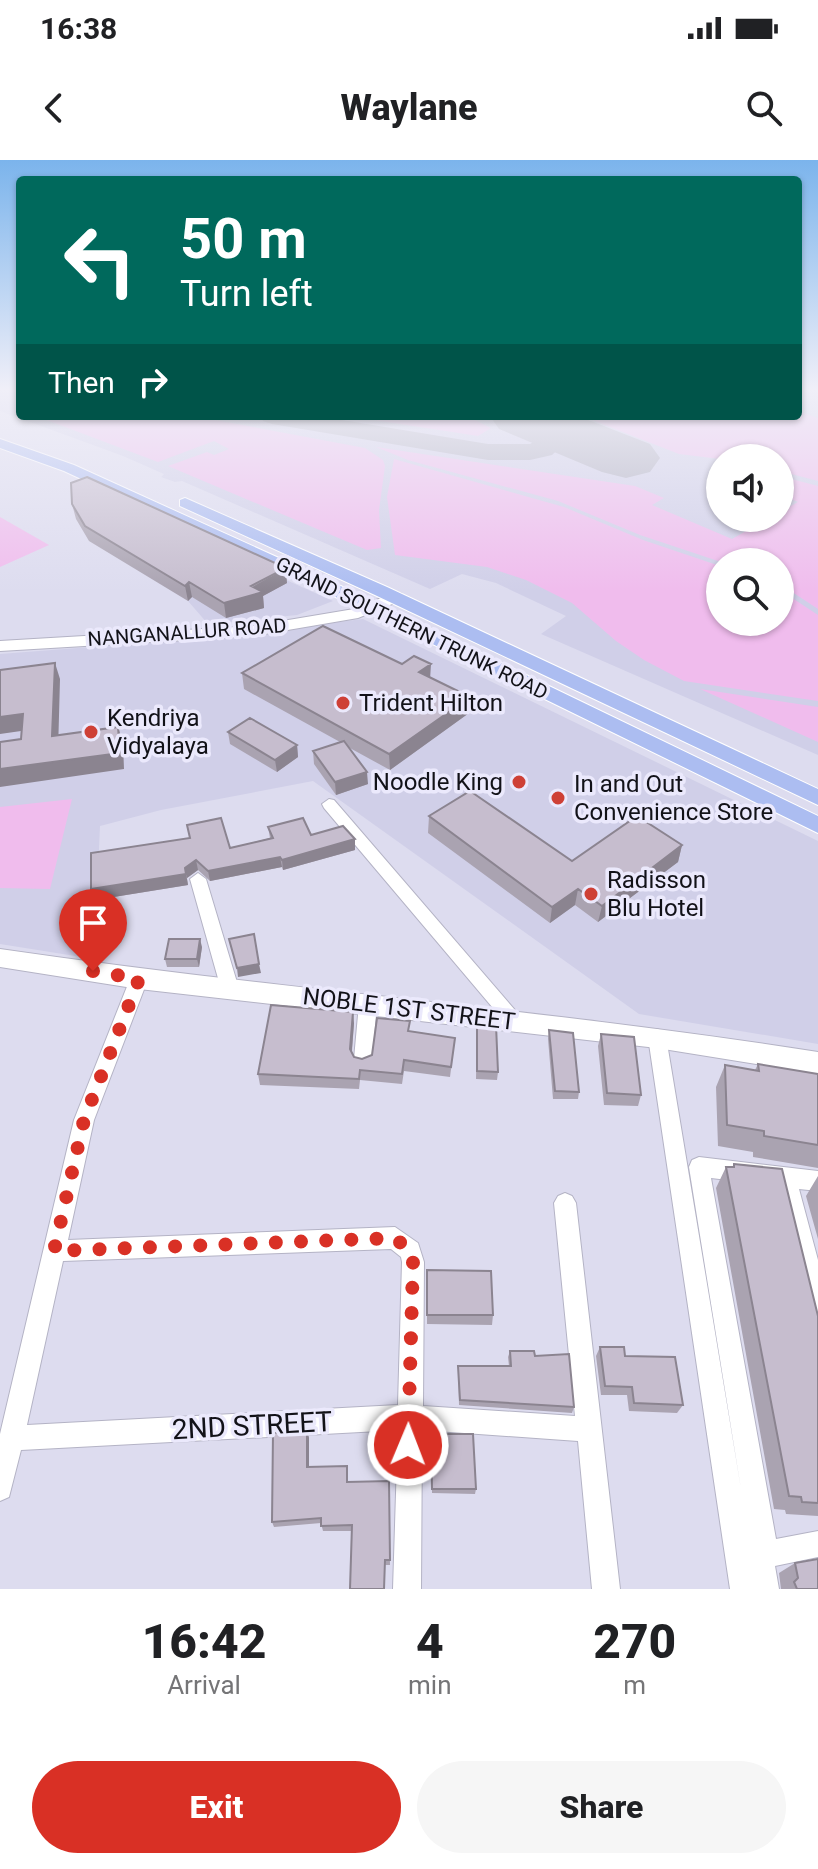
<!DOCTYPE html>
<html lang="en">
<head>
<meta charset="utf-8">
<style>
  :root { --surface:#fff; --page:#f6f6f6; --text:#202124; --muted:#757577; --accent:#d93025 }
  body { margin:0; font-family:Roboto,sans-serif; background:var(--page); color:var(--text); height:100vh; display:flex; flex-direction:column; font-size:30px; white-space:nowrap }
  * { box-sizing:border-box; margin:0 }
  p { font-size:26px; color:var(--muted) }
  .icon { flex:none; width:44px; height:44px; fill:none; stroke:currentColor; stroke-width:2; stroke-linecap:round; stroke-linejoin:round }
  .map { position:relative; height:1429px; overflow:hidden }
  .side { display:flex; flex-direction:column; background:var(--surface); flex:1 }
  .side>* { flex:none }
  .guide { position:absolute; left:16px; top:16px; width:786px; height:244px; border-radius:8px; box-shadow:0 2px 6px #0004; background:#00695c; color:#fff; overflow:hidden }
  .controls { position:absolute; left:706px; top:284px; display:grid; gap:16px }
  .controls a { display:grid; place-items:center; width:88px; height:88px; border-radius:50%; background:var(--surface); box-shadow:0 2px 6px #0004; font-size:40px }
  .pin { position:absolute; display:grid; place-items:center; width:68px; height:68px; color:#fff; margin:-82px -34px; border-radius:50% 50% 50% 0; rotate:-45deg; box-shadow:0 0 8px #0007 }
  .pin .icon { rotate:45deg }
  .me { position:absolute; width:88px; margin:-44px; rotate:1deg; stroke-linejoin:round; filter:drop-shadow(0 0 6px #0008) }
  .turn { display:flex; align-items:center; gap:28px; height:168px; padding:0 32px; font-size:36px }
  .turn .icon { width:104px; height:104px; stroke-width:2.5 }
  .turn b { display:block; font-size:56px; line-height:68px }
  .then { display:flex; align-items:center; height:76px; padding:0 32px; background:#0003; gap:16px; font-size:30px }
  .eta { display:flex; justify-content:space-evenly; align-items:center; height:136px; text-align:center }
  .eta b { font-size:48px; font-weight:800; line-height:56px }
  .button { display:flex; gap:16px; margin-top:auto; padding:16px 32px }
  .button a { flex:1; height:92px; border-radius:48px; background:var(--accent); color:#fff; font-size:32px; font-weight:800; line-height:92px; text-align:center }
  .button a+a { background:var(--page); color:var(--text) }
  .status { display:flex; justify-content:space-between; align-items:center; height:56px; padding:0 40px; background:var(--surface); direction:ltr }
  .status svg { height:22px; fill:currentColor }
  header { display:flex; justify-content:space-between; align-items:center; height:104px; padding:0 32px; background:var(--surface); font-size:36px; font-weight:800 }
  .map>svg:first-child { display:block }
</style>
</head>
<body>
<div class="status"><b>16:38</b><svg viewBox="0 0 49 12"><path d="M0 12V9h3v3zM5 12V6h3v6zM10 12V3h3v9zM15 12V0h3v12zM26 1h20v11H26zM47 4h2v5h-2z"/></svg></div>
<header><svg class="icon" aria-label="back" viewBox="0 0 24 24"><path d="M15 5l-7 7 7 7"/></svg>Waylane<svg class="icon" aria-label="search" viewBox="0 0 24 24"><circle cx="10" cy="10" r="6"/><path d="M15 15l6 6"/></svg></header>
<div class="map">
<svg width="818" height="1429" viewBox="0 0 818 1429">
  <rect width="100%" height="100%" fill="#dddcef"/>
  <path fill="#d0cfe8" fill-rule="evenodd" d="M0 231H20V256H798V231H818V595L541 474 566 456 496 423 462 414 430 429 182 321 175 322 161 317 164 314 123 296 0 251ZM720 298H780V358H720ZM720 402H780V462H720Z
    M235 397 333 441 297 455 208 464 188 441Z
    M363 459 818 681V884L639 854 313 621 161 650 100 666 94 799 0 784V494L207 478Z"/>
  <path fill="#f0bced" d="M798 251 818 258V321L780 311V298L720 299 679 294 582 256H798Z
    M36 256H194L365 288 383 300 385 306 379 350 381 388 367 390 168 306 207 292 214 295 229 289 214 281 158 302Z
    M348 256H467L491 268 478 276Z
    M376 287 635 326 664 338 652 345 732 379 769 358H780V352L798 342 780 334V316L818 326V449L780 424V402H721L640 375 558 341 408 300Z
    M394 299 564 347 643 380 720 406V462H780V430L818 455V541L684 521 644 500 616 481 572 443 526 420 487 407 395 395 387 337Z
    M0 357 49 385 0 407Z
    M700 529 818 547V582Z
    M72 639 50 729 0 728V647Z"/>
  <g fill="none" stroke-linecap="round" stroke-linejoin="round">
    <path fill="#aeaebe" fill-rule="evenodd" d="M259 256H318L488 284H530L543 276 538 268 542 263C557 259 563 265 571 277L552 295 530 300H488L272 264 263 261Z"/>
    <path fill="#aeaebe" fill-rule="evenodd" d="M490 256H578L650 284 660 298 650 312 626 318 602 312 499 269Z"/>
    <defs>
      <path id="street" d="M329 639 334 640 521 857 524 862 521 867 515 870 509 867 324 648 322 644Z
        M198 713 206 719 239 829 236 834 230 836 224 834 221 829 190 719Z
        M139 812 145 814 148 819 94 960 68 1080 395 1067 418 1083 424 1102 423 1246 575 1256 554 1043 558 1036 565 1033 572 1036 576 1043 620 1429H592L578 1281 422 1270 421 1429H393L398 1270 21 1290 9 1337 0 1341V1274L74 960 130 819 133 814ZM391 1089 401 1097 402 1102 398 1245 27 1265 63 1101Z
        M368 837 374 839 377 844 372 899 370 905 363 907 356 905 354 899 359 844 362 839Z
        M657 869 664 872 666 877 741 1329 689 1007 692 1000 699 997 818 1011V1031L799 1029 818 1100V1154L810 1151 807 1143 778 1026 711 1018 776 1379 818 1371V1397L775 1406 779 1429H730L648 877 650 872Z"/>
      <path id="secondary" d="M396 432 402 434V440L358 458 253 476 0 491V481L253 466 354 449Z
        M0 789C272 829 546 849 818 892V914L657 888 139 829 0 807Z"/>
      <path id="primary" d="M0 279 74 305 367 438 818 656V673L355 446 64 311 0 288Z
        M185 338 387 427 818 629V645L375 435 180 346V340Z"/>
    </defs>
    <use href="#street" stroke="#b4b3c5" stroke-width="2"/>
    <use href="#secondary" stroke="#b4b3c5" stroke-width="2"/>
    <use href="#primary" stroke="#fff" stroke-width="2"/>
    <use href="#street" fill="#fff" fill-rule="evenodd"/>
    <use href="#secondary" fill="#fff" fill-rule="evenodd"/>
    <use href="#primary" fill="#acbdf1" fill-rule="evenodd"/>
  </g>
  <path fill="#aaa3b1" d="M72 344 287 423 263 436 264 448 226 458 192 437 188 441 89 381 76 359Z
    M242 513 430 518 469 553 390 610 348 587 368 624 336 635 314 604 313 591 340 582 244 529Z
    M228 572 297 585 298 597 277 612 230 584Z
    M429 656 572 701 682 685 678 702 598 762 575 745 550 763 428 673Z
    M268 667 311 675 355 679V690L283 710 282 707 210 721 198 710 187 718 188 725 95 740 91 729 230 688 270 678Z
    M202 787 199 807H167L165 799Z
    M354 863 352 892 354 897 362 899 372 895 410 871 455 878 450 917 404 911 402 924 360 920 359 929 260 925 258 914Z
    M477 864 498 912 497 920 476 919Z
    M549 870 579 932 578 939H553L548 879Z
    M601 874 641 935 638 946 604 945 598 886Z
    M758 904 818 914V1008L753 997V992L718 986 716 927 725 905 755 910Z
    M734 1004 818 1156V1356L786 1354 785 1350 774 1349 716 1028 726 1007H733Z
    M818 1016V1079L806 1036Z
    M427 1110 493 1155 492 1165 427 1164Z
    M600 1187 625 1196 683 1245 677 1253 629 1251 627 1235H601L596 1196Z
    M510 1191 535 1196 574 1247 572 1253 459 1245 458 1206H509L508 1197Z
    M307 1271 309 1278V1307L348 1312V1322L389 1321 390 1405H385L352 1371H323L321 1363 274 1367 272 1362Z
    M431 1274 476 1329 475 1334 432 1333Z
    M795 1403 818 1429H781L779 1413Z"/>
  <path fill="#8b8490" d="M286 408 287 423 263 436 264 448 226 458 224 443Z
    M189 422 192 437 188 441 185 426Z
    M55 503 60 519 58 592 52 576Z
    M431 504 430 520 419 512Z
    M470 537 469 553 390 610 389 594Z
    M23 554 28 570 0 574V557Z
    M118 567 123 583 124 609 0 627V609Z
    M297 585 298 597 277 612 275 600Z
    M367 612 368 624 336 635 335 622Z
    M355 679V690L283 710 282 700Z
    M682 685 678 702 598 762 602 746Z
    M280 697 282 707 210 721 208 711Z
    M196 700 198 710 187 718 185 708Z
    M186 714 188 725 95 740 91 729Z
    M578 729 575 745 550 763 552 747Z
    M200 779 202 787 199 807 197 799Z
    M259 804 261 813 238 817 237 808Z
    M353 852 354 863 351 900 350 889Z
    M307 1271 309 1278V1313L307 1307Z"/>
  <path fill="#c6bdce" stroke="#8b8490" stroke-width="2" d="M87 317 286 408 251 426 263 432 224 443 189 422 185 426 85 366 72 344 71 323Z
    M323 466 402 504 414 496 431 504 419 512 470 537 389 594 242 513Z
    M55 503 52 576 118 567 120 593 0 609V582L21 579 23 554 0 557V510Z
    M250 558 297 585 275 600 228 572Z
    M344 581 367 612 335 622 313 591Z
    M470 631 572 701 637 656 682 685 602 746 578 729 552 747 429 656Z
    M221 658 230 688 273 678 268 667 303 658 311 675 343 666 355 679 282 700 280 697 208 711 196 700 185 708 186 714 91 729V693L190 678 187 665Z
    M254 774 259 804 237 808 229 779Z
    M169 779H200L197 799H165Z
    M271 845 353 852 350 889 354 897 362 899 372 895 377 858 410 861 408 871 455 878 451 907 404 900 402 914 360 910 359 919 258 914Z
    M477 864 496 865 498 912 477 911Z
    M549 870 573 873 579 932 555 931Z
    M601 874 634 877 641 935 607 933Z
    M758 904 818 914V985L764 976V971L727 965 725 905 759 911Z
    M734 1004 782 1009 818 1156V1343L802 1342 801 1337 789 1336 726 1007H734Z
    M427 1110 491 1111 493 1155H427Z
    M600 1187H624L625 1196 675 1197 683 1245 634 1243 632 1227 605 1226Z
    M510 1191H534L535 1196 569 1194 574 1247 460 1240 458 1206H511Z
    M307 1271V1307L347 1306V1322L389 1321 390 1400H385L384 1429H350L352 1365 321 1366V1358L272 1362 273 1273Z
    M431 1274H473L476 1329H432Z
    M818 1399V1429H797L794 1422 798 1418 795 1403Z"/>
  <linearGradient id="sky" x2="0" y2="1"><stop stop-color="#7bb4ec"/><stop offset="0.53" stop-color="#f0eff8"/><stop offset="1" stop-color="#f0eff8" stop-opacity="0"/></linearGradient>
  <rect width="818" height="432" fill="url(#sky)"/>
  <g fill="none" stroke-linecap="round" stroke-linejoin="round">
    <path stroke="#d93025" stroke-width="14" stroke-dasharray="0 25.2" d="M93 811 139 819 84 960 54 1091 395 1078 410 1091 413 1102 408 1285"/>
  </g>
  <g fill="#ce4036" stroke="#ebe9fc" stroke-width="3">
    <circle cx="343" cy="543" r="8"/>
    <circle cx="91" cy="572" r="8"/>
    <circle cx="519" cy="622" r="8"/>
    <circle cx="558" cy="638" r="8"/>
    <circle cx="591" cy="734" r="8"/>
  </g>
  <g text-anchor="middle" stroke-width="7" stroke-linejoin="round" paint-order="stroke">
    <g font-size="20" fill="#121218" stroke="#ebe9fc">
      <text transform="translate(412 468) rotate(26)" y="7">GRAND SOUTHERN TRUNK ROAD</text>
      <text transform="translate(187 472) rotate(-4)" y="7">NANGANALLUR ROAD</text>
    </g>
    <g font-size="24" fill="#121218" stroke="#ebe9fc" text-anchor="start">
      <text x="359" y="551">Trident Hilton</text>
      <text x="107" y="566">Kendriya<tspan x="107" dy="28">Vidyalaya</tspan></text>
      <text x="503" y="630" text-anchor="end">Noodle King</text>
      <text x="574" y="632">In and Out<tspan x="574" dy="28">Convenience Store</tspan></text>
      <text x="607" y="728">Radisson<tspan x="607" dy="28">Blu Hotel</tspan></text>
    </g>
    <g font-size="24" fill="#121218" stroke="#ebe9fc">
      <text transform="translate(409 849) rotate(7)" y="8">NOBLE 1ST STREET</text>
    </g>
    <g font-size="28" fill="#121218" stroke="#ebe9fc">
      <text transform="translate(252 1265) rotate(-3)" y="10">2ND STREET</text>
    </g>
  </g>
</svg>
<div class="controls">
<a><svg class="icon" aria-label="sound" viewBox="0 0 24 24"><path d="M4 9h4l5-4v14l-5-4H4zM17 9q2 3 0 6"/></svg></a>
<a><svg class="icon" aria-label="search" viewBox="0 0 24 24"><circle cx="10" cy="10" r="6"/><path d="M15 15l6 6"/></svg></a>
</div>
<div class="pin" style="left:93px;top:811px;background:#d93025"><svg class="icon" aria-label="arrive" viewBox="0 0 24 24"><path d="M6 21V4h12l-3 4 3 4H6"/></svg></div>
<svg class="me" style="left:408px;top:1285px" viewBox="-20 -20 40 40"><circle r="17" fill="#d93025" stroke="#fff" stroke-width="3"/><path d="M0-11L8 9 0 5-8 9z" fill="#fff"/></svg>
<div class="guide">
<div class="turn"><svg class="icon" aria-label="left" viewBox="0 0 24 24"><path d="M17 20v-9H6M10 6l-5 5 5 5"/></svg><div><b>50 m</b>Turn left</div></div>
<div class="then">Then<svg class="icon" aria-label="right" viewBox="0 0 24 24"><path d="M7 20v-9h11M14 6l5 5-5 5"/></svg></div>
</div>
</div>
<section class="side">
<div class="eta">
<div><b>16:42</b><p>Arrival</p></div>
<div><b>4</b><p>min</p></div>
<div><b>270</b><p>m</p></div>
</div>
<div class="button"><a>Exit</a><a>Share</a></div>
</section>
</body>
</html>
